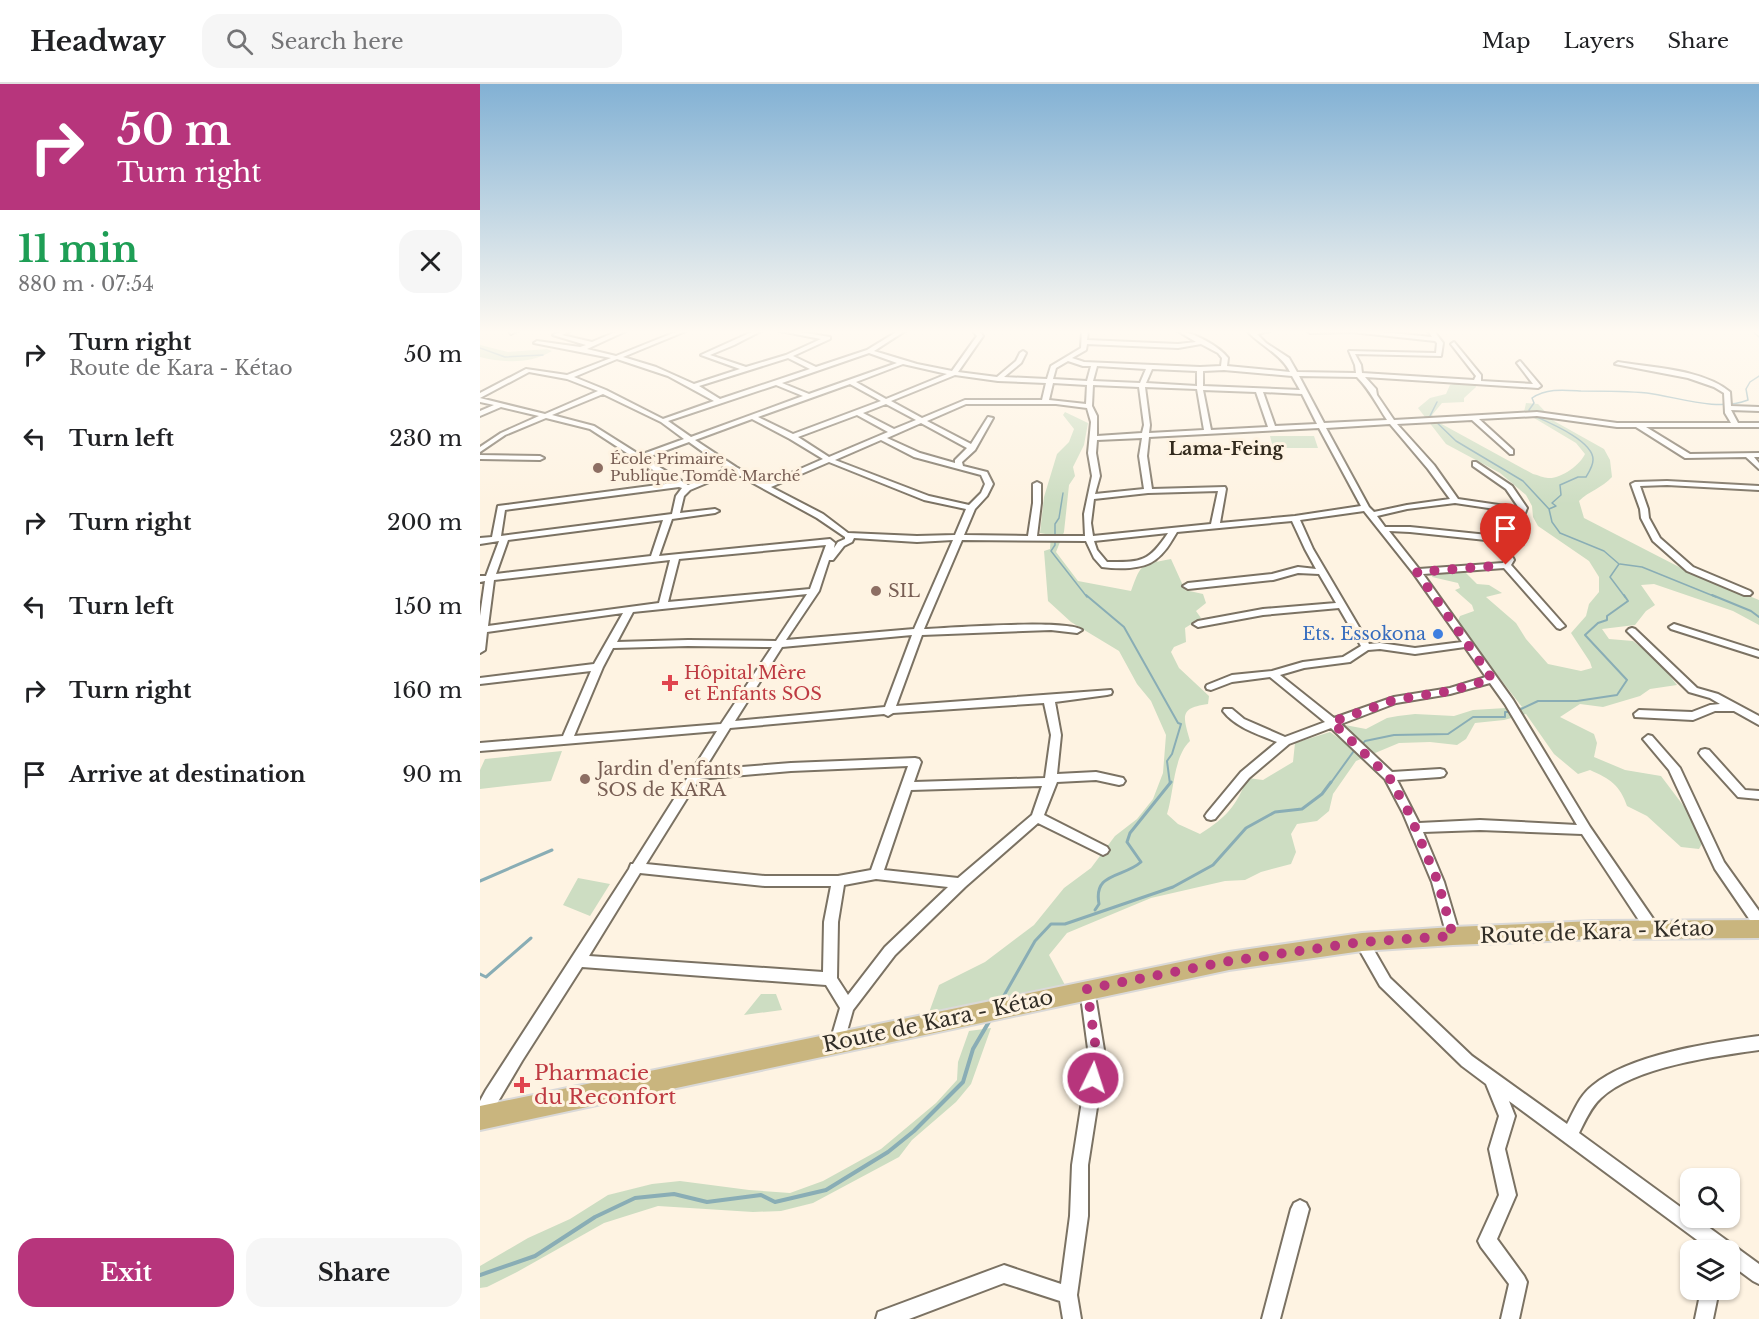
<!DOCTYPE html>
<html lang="en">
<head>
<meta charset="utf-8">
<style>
  :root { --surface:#fff; --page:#f6f6f6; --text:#202124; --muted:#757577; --line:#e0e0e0; --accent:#b7357c }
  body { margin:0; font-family:"Libre Baskerville",serif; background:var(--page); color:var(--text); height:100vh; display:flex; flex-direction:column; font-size:22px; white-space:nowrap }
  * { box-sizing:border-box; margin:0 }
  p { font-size:20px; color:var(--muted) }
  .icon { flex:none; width:33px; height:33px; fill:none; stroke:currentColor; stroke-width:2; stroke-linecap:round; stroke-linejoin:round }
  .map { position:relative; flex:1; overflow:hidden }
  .panel { display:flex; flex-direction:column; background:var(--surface); width:480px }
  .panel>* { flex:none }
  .top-card { background:#b7357c; color:#fff; overflow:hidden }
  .tools { position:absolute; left:1200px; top:1084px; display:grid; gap:12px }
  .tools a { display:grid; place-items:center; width:60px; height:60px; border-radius:12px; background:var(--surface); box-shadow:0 2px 4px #0004; font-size:30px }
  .pin { position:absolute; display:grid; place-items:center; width:51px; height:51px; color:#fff; margin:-62px -26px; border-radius:50% 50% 50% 0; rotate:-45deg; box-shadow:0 0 6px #0007 }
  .pin .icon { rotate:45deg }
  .me { position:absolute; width:66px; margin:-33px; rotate:4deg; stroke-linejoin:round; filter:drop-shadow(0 0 4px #0008) }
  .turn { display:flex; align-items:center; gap:21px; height:126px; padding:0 18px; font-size:27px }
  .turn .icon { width:78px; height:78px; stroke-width:2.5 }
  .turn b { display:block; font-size:42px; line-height:51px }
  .round { display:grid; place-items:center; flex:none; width:63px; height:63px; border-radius:18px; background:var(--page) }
  .head { display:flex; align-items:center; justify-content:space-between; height:102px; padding:0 18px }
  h1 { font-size:36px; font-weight:800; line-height:45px; color:#1e9e55 }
  .cta { display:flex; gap:12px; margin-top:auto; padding:12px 18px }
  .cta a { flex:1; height:69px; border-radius:18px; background:var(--accent); color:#fff; font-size:24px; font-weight:800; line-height:69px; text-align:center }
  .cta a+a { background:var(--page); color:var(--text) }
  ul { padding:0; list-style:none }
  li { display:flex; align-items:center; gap:18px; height:84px; padding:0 18px }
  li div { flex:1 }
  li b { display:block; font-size:22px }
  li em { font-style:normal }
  header { display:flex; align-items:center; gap:36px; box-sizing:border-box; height:84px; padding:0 30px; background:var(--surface); border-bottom:2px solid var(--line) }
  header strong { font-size:28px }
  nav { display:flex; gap:33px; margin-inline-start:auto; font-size:21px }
  .search { width:420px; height:54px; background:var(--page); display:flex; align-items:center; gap:15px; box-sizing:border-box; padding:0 21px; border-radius:18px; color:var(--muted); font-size:22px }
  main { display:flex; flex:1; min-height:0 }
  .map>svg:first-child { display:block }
</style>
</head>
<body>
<header>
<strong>Headway</strong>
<div class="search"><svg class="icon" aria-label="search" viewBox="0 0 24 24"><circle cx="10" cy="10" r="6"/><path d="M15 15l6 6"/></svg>Search here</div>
<nav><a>Map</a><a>Layers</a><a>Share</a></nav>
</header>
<main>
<section class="panel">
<div class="top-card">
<div class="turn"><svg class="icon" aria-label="right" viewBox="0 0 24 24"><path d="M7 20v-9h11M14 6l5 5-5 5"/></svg><div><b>50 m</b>Turn right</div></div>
</div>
<div class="head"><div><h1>11 min</h1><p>880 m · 07:54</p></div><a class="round"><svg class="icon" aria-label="close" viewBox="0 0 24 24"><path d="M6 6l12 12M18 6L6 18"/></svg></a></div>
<ul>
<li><svg class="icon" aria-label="right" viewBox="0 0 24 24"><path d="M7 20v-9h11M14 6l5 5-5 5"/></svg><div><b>Turn right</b><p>Route de Kara - Kétao</p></div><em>50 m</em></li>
<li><svg class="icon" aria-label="left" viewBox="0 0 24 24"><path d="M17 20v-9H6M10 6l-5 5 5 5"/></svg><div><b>Turn left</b></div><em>230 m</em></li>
<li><svg class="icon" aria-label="right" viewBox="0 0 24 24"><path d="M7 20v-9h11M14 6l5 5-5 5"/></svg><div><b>Turn right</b></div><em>200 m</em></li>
<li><svg class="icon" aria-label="left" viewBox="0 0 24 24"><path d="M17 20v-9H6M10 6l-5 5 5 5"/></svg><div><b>Turn left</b></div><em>150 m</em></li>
<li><svg class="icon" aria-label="right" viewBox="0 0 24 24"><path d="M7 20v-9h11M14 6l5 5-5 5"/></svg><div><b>Turn right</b></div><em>160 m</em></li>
<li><svg class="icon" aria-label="arrive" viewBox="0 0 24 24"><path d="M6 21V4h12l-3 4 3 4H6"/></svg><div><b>Arrive at destination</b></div><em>90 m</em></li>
</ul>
<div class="cta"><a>Exit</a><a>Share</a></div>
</section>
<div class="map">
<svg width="1279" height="1235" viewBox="0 0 1279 1235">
  <rect width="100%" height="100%" fill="#fef3e2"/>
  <path fill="#cdddc2" d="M0 261 28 268 67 265 72 267C50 280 24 279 0 273Z
    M983 298 995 300 996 303 984 314V318L962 319 952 331 958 338 1053 390C1058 391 1064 394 1068 394 1081 395 1100 381 1105 370L1096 359 1044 328 1046 319 1058 320 1074 337 1124 365 1130 376 1132 393C1122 404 1109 407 1099 417L1104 434 1203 485 1279 516V541L1253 527 1174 500 1161 501 1175 521 1166 527 1155 541 1122 545 1129 555 1153 557 1177 576 1197 601 1170 605 1160 612 1123 623 1100 620 1080 633 1114 650 1117 659 1114 673 1145 686 1181 692 1218 741 1224 756 1219 765 1201 763 1167 732 1147 722C1140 701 1130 695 1110 686L1098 690 1074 670 1046 630 1024 636 995 639 986 655 977 661 950 658 919 659 876 677 853 710 849 727 837 737 817 740 811 750 816 768 811 780 781 788 765 796 745 797 671 814 587 849 569 871 586 903 447 934 459 901 505 878 554 841 584 804 611 784 635 752 657 735 673 715 683 689 686 651 671 617 657 600 639 567 591 538 568 517 564 467 570 465 571 451 560 449 564 413 577 370 589 358 594 345 583 331 585 328 608 339 604 361 593 383 595 392 589 401 584 448 576 468 598 497 651 507C662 478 660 481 691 475L705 506 723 510 726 519 716 527 721 534 705 544 706 558 694 563 691 568 699 584 729 612 728 620C699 624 703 632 710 657 693 673 694 709 687 730L698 740 720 750C748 732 754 724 768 694L783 696 813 678 815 659 850 648 867 660 874 655 866 646 865 641 886 645 907 634 918 632 935 630 974 632 993 626 1042 623 977 539 980 532 994 527 992 521 975 506 980 504 978 499 952 493 954 488 983 486 997 500 1009 501 1022 509 1006 513 1036 539 1046 555 1068 580 1101 587 1112 584 1110 578 1091 549 1106 532 1109 520 1119 508V493L1109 477 1058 442 1053 433 1052 422 1046 411 1020 389 966 360 938 324 950 314 966 310 970 301Z
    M790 352H834L838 364H793Z
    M82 667 71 697 0 705V686L5 675Z
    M98 794 130 800 110 832 83 821Z
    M281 910H296L302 926 264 931Z
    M511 944 491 1000 476 1018 432 1056 419 1073 333 1119 301 1127 273 1128 178 1122 124 1139 37 1188 7 1203 0 1204V1182L48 1154 90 1135 128 1111 172 1100 200 1097 269 1106 310 1109 343 1097 401 1065 456 1019 477 996 478 978 489 947Z"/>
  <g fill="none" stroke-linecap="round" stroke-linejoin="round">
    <path stroke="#89adb5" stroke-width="1.5" d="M1272 247 1279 253
      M0 264 25 273 63 271
      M957 318 950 332 976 357 1043 397 1069 425 1072 438 1080 449 1124 467 1139 480 1130 493 1145 513
      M583 409 579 434 575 440V461L571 467 607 513
      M1069 425 1076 422 1072 419 1081 411 1080 401 1098 393H1106C1109 388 1113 382 1113 376 1114 356 1065 337 1050 330L1049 326 1054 319 1052 314C1067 304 1084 306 1101 307 1123 307 1145 307 1167 309 1198 313 1237 328 1268 316L1266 305 1270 298 1279 292
      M1140 480 1162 483 1236 513"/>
    <path stroke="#89adb5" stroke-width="2" d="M606 511 644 543 698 639 701 640 692 670 687 677 690 700
      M1232 511 1271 527 1279 533
      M1037 627 1058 617H1097L1137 611 1147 596 1105 551 1118 539 1127 536V532L1148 517 1144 511
      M881 662 885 657 914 651 968 650 993 633H1025V628H1031
      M850 700 876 664"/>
    <path stroke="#89adb5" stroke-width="3" d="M0 797 72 766
      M615 826 619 820C613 788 643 794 661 778L647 758 650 749 691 698
      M0 890 6 893 51 854
      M522 915 555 857 571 840H585L693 803 733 781 766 744 795 728 822 725 842 710 851 698"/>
    <path stroke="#89adb5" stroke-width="4" d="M0 1191 55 1172 115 1133 155 1114 194 1110 227 1118 281 1111 295 1118 346 1106 408 1068 434 1047 483 998 493 965 510 936"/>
    <defs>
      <path id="minor" d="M29 247H37L31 250Z
        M82 247H90L82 251 112 258 138 247H146L107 265 136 272 198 247H206L143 273 176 283 214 300 260 285 221 271 274 247H281L254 261 230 271 266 283 306 271 341 255 300 247H314L350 253V255L313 272 336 283 387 266 418 247H425L394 267 437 280 472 287 497 252 493 247H499L503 252 478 288 517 293 536 277 540 269 543 267 546 269 541 279 524 293 567 295 571 282 601 264 602 247H608L607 256 698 260 716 258 698 247C712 247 740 263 748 274L747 282 810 288C801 270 781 262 767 247H790L777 250 786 259 809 274 817 288 876 289 875 281 869 267 956 269 957 259 955 257 872 248 830 249 827 247H892L952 253 948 247H954L963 259 961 272 875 270 881 281 882 289 994 296 996 292 971 260 974 258 1001 291V297L1053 300 1037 279 1040 277 1061 302 1058 304 885 293 896 305 897 311 914 336 1057 328 1137 339H1251L1245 329 1244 309 1234 303 1208 294 1135 280 1138 278C1172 284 1223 285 1250 308L1251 322 1279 323V327L1251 326 1258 339H1279V343H1166L1210 370 1279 369V373H1274L1279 379V385L1266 373 1205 374 1156 343H1137L1057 332 999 335 1033 366V370H1030L992 336 917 340 954 381 978 415 1039 424 1026 405 993 382V378H996L1032 402 1047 424 1045 429H1042L975 419 927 425 897 432 905 443H930L1008 451 1011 452 1033 474 1034 476 1031 481 1085 542 1080 545 1077 544 1024 484 943 490 1033 616 1110 743 1178 842 1180 846 1178 850 1173 852 1168 850 1102 750 1000 746 943 748 964 798 980 852 978 856 973 858 968 856 952 798 923 729 905 695 851 644 809 660 769 694 735 735 731 736 727 735 725 732 727 729 761 688 797 658C778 650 756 644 743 627L744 625H752L764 635 805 653 845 638 790 593 752 598 731 606 727 605 726 603 727 601 752 591 792 587 823 578 863 573 881 562 859 524 783 531 718 543 713 540 718 537 783 525 856 519 839 490 818 489 793 496 708 505 703 502 708 499 792 490 818 483 836 485 825 465 812 437 697 448C691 458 685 469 675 476 662 486 637 485 622 483L614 474 606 457 482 456 444 545C470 544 586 535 602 546L597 549 571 546 442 551 416 622 631 606 632 608 631 610 627 611 575 618 581 651 577 690 616 688 643 694 645 697 643 700 639 701 616 696 577 698 564 731 627 763 629 766 627 769 623 771 619 769 558 739 485 803 415 871 373 926 364 958 362 963 357 965 352 963 350 958 360 924 346 901 102 883 42 977 6 1038 0 1040V1017L6 1006 149 785 151 780H153L237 647 0 667V659L83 652 111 587 0 600V594L114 580 143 529 7 548 5 566 0 569V532L5 497 0 498V492H6L19 457 0 460V454L12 453 18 422 193 399 110 345 66 334 25 351 0 368V363L21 349 59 332 21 323 0 332V327L14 321 0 318V314L65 330 118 307 87 295 49 288 0 314V309L46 285 87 291 131 274 54 259 57 257 100 263 106 261 73 251ZM607 260 698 264 721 260 738 269 742 274 741 282 720 283 604 278 592 274 606 266ZM389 269 417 279 329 310 302 299ZM308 274 330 285 240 315 219 302ZM137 275 188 292 234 317 183 335 126 306 94 293ZM588 277 603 282H611L607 297 573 295 576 284ZM423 280 467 290 406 315 376 298ZM617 282 666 285 660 299 613 297ZM672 285 717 287V302L666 299ZM744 286 812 292 820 306 723 302V287ZM475 291 518 297 566 299 562 316H485L442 334 411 317ZM819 292 877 293C890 306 897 321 907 336L844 339ZM573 299 607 301 606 320 569 316ZM370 300 401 317 313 350 278 333ZM296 301 323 312 211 353 188 337ZM613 301 659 303 664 341 662 349 617 352V332L612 322ZM665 303 717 305 724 346 669 349 670 341ZM723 306 776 308 788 343 731 346ZM783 308 822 310 837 340 795 342ZM123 310 181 338 204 355 160 371 114 342 72 331ZM406 320 436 336 414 345 383 329ZM486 320H576L607 324 611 338 608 369 612 392 604 430 605 452H557L561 419V400L557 398 553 400V419L548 452 484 451 495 425 507 412 513 400 507 388 483 382 482 378 495 366 513 334 508 333 491 360 447 337ZM377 331 408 348 349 373 318 353ZM272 335 310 355 343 375 286 400 256 383 215 356ZM441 339 487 364 475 376V379L440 369 407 354ZM910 340 948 385 970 415 927 421 894 428 889 423 846 344ZM839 344 881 422 815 432 740 439 746 405 745 403 672 405 667 372 669 353ZM662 354 659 372 664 405 615 410 620 392 616 369 617 356ZM401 356 434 373 501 391 505 400 501 409 489 421 449 412 355 376ZM209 358 247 385 208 401 165 374ZM349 378 444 416 486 425 475 451 437 452 368 449 343 430 291 403ZM253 388 337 434 365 453V455L358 458 354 464 355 459 350 455 179 472 192 435 235 429 239 427 235 425 200 429 204 412 210 406ZM199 403 202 404 196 412 192 430 21 452 25 426ZM738 407 731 440 613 452 611 439 614 415 668 409ZM884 427 934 490 982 558 935 564 900 559 889 560 833 465 820 436ZM183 436 171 472 16 490 28 456ZM909 447 930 448 1006 456 1025 476 1023 479 939 485ZM688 449C668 479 661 478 627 478L617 466 614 457ZM374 454 437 458 473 456 434 545 306 556 339 507 349 476H353L364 462 372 458ZM346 461 330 505 188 518 199 475ZM190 476 179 519 8 542 14 496ZM327 510 296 557 208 556 137 558 153 528ZM432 551 405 623 255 637 302 563ZM208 562 292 563 241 640 94 652 123 583 133 564ZM985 563 1006 593 970 604 914 613 854 634 800 591 824 584 870 578 888 566 900 565 935 570ZM1010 599 1025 620 1097 741 1000 736 939 739 917 696 960 693 964 692 966 689 964 686 960 685 912 688 861 640 916 619 970 610ZM564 619 571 651 565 694 434 698 441 678 439 675 435 674 311 679 224 686 250 644 404 630 408 632 413 629ZM428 682 391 786 358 792H285L166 780 219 695 311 687ZM562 702 552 731 478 794 404 786 431 706ZM160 789 285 802H351L344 838 343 888 109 872ZM396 795 468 803 405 863 368 911 357 894 358 838 364 801Z
        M0 371 60 372 64 374 60 376 0 375Z
        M1187 397 1279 402V406L1187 401 1160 402 1168 425 1169 434 1180 454 1213 483 1270 507 1272 509 1270 511H1264L1207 487 1173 457 1161 434 1160 425 1151 400 1155 398Z
        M1194 540 1279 567V573L1191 545 1189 543Z
        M1152 544 1155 545 1217 604 1238 610 1279 632V641L1254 627H1235L1213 636 1155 633 1154 630 1159 626 1212 628 1230 621 1240 620 1230 614 1209 608 1149 549 1147 547 1149 545Z
        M1168 651 1172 652 1200 684 1244 778 1279 827V844L1274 842 1235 785 1189 686 1163 655Z
        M1225 665 1229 666 1265 706 1279 707V715L1258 713 1221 672 1219 669 1221 666Z
        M882 852 887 854 910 894 992 972 1087 1040C1094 1027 1100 1011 1112 1002 1150 970 1230 959 1279 952V966C1235 972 1154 983 1121 1014 1111 1023 1105 1037 1099 1049L1210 1130V1134H1216L1279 1180V1200L1273 1197 1250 1180V1167H1232L1029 1017 1035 1032 1025 1065 1036 1111 1017 1155 1044 1192 1047 1198 1039 1235H1021L1029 1200 1001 1163 998 1157 1019 1111 1009 1065 1019 1032 1006 1000 982 982 900 902 875 858 877 854Z
        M607 899 612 901 614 905 625 972 608 1081V1132L597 1211 601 1235H583L580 1217 524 1199 429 1235H396L398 1228 524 1181 581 1200 590 1132 592 1081 609 972 600 905 602 901Z
        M820 1116 826 1119 829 1125 800 1235H782L811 1125 814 1119Z
        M1221 1206H1239L1233 1235H1215Z"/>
      <path id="primary" d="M1279 836V854L1115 855 973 861 882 867 749 886 0 1046V1022L749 868 882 849 973 843 1115 837Z"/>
    </defs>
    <use href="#minor" stroke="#7b7263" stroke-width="4"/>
    <use href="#primary" stroke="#dad9d8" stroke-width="4"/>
    <use href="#minor" fill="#fff" fill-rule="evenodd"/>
    <use href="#primary" fill="#c9b57e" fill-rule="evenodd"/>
  </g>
  <linearGradient id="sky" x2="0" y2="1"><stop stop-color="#82b1d4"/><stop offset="0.59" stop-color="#fffaf2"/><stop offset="1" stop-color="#fffaf2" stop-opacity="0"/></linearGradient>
  <rect width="1279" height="420" fill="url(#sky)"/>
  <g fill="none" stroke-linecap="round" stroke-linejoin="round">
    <path stroke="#b7357c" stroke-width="10" stroke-dasharray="0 18" d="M613 994 617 972 607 905 750 877 882 858 973 852 958 798 929 729 909 693 852 638 914 616 970 607 1012 595 937 488 1026 481"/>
  </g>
  <g fill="#8d6e63" stroke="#fef3e2" stroke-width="2">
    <circle cx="118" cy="384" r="6"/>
    <circle cx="396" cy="507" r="6"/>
    <circle cx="105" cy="695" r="6"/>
  </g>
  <circle fill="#3f7fe0" stroke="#fef3e2" stroke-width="2" cx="958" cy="550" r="6"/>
  <g fill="#e0444e" stroke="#fef3e2" stroke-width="2">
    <path d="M187 590h6v6h6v6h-6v6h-6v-6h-6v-6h6z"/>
    <path d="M39 992h6v6h6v6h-6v6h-6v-6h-6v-6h6z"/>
  </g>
  <g text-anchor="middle" stroke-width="6" stroke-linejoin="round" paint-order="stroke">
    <g font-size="15" fill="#785e54" stroke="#fef3e2" text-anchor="start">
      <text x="130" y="380">École Primaire<tspan x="130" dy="17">Publique Tomdè Marché</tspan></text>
    </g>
    <g font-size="18" font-weight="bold" fill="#322a1d" stroke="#fef3e2">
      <text x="746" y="371">Lama-Feing</text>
    </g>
    <g font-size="18" fill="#785e54" stroke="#fef3e2" text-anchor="start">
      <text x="408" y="513">SIL</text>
      <text x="117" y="691">Jardin d'enfants<tspan x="117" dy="21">SOS de KARA</tspan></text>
    </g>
    <g font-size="18" fill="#366cbe" stroke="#fef3e2" text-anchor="end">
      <text x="946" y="556">Ets. Essokona</text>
    </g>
    <g font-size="18" fill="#be3a42" stroke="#fef3e2" text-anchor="start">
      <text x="204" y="595">Hôpital Mère<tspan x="204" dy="21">et Enfants SOS</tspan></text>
    </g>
    <g font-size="21" fill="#322e27" stroke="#fef3e2">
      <text transform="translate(1117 848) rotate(-2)" y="7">Route de Kara - Kétao</text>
      <text transform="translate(458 937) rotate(-12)" y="7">Route de Kara - Kétao</text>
    </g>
    <g font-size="21" fill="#be3a42" stroke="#fef3e2" text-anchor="start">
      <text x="54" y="996">Pharmacie<tspan x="54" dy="24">du Reconfort</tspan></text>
    </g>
  </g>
</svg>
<div class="tools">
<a><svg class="icon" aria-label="search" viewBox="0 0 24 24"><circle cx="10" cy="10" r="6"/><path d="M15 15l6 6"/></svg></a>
<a><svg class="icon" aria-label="layers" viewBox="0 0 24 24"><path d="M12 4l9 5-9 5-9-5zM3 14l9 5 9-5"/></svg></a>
</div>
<div class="pin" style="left:1026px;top:481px;background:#d93025"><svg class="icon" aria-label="arrive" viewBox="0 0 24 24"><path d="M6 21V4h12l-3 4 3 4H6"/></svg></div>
<svg class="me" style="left:613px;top:994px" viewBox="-20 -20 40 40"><circle r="17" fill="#b7357c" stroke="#fff" stroke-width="3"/><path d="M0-11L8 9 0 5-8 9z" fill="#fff"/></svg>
</div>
</main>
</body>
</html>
